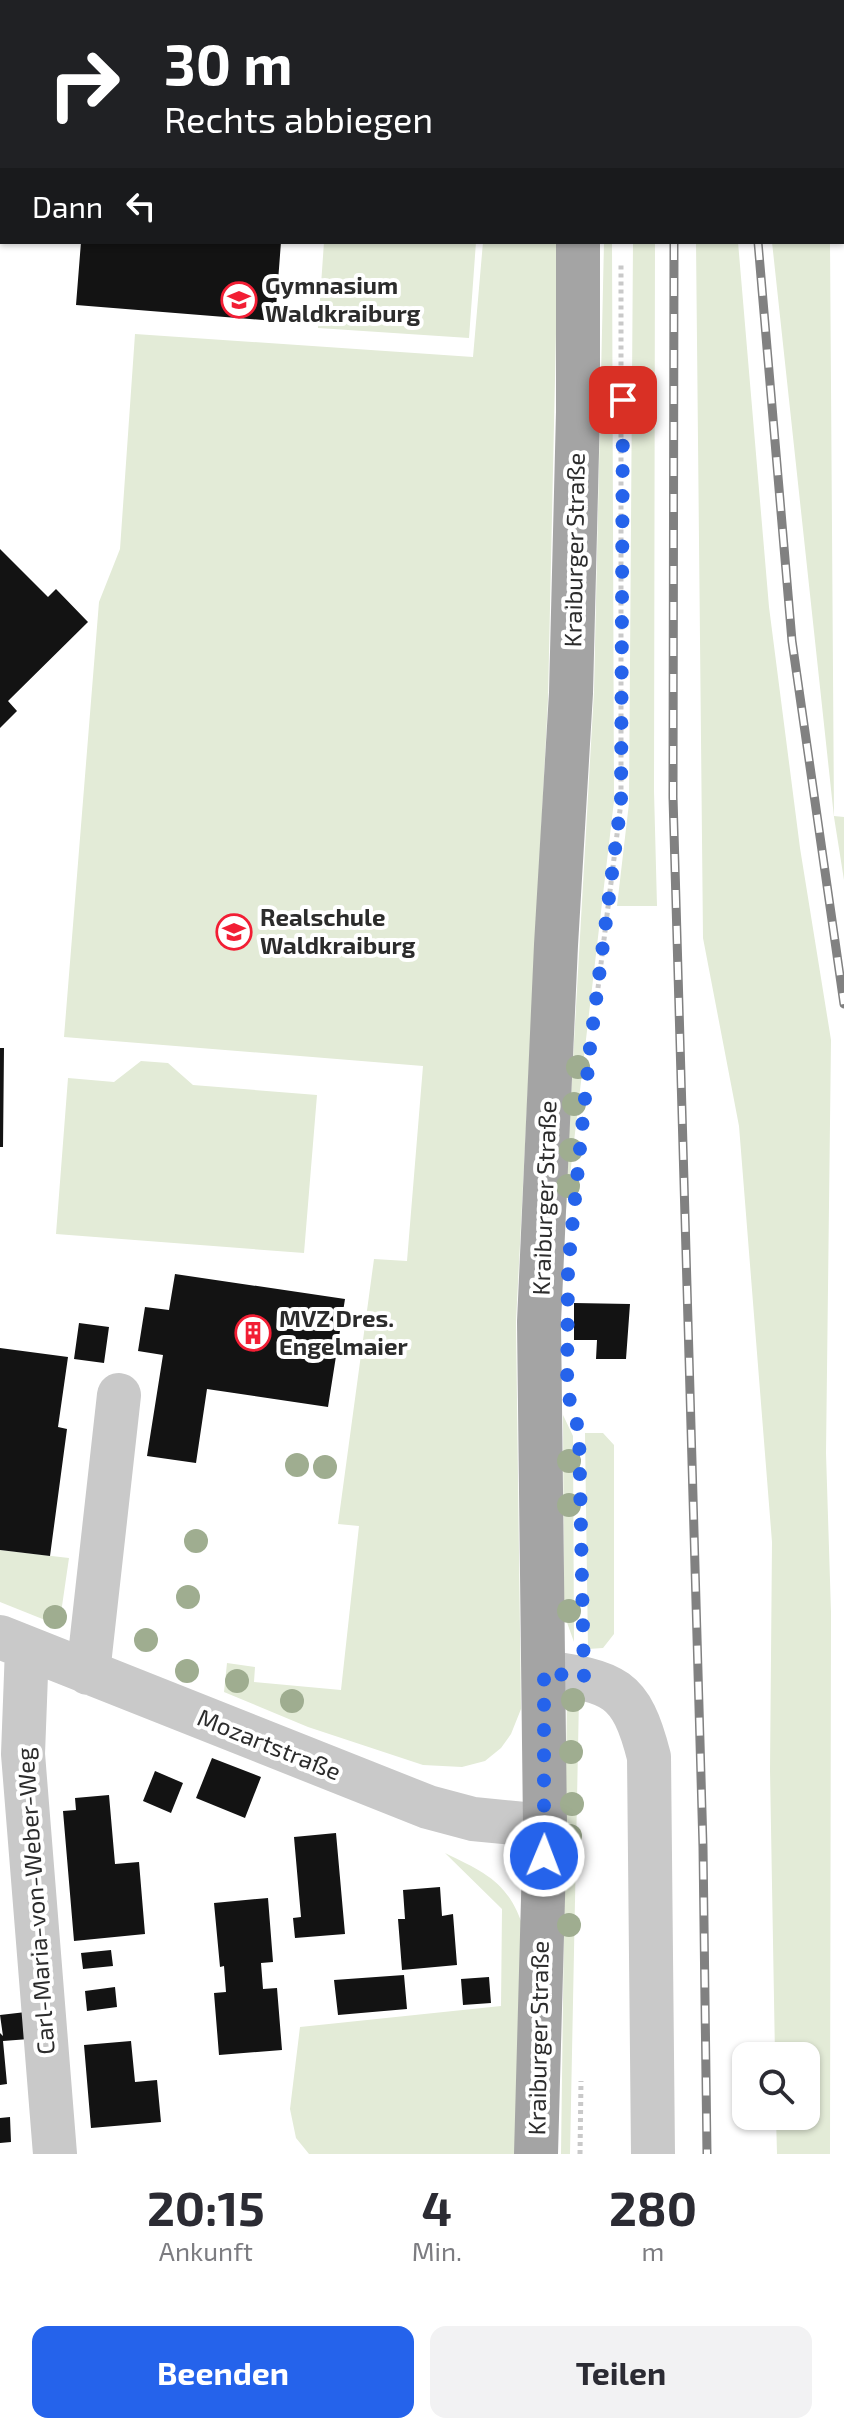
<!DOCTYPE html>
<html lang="de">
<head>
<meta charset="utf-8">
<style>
  :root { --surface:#fff; --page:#f2f2f3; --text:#2b2b33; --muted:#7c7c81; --accent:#2563eb }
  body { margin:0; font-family:"Exo 2",sans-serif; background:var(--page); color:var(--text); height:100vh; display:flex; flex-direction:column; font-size:30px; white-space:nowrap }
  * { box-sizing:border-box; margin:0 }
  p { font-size:26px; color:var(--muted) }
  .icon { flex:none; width:44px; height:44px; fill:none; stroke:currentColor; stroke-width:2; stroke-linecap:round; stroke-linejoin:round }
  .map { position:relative; height:2154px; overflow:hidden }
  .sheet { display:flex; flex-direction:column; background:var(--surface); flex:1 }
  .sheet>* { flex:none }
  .guide { position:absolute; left:0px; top:0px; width:844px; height:244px; box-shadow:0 2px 6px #0004; background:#202124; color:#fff; overflow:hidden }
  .controls { position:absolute; left:732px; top:2042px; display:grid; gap:16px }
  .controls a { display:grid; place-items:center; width:88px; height:88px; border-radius:16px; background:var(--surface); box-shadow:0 2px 6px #0004; font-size:40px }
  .pin { position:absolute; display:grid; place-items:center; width:68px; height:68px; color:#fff; margin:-34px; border-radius:16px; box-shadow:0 4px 12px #0006 }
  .me { position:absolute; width:88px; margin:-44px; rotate:1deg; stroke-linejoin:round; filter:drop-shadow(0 0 6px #0008) }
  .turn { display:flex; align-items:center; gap:28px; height:168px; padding:0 32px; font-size:36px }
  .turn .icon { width:104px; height:104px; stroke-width:2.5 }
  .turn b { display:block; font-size:56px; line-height:68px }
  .then { display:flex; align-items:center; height:76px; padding:0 32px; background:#0003; gap:16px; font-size:30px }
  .eta { display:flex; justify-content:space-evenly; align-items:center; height:136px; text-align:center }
  .eta b { font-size:48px; font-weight:700; line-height:56px }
  .button { display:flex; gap:16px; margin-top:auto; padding:16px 32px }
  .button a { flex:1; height:92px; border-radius:16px; background:var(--accent); color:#fff; font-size:32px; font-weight:700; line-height:92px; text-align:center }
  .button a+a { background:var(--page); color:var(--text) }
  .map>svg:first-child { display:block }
</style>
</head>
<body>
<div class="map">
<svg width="844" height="2154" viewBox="0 0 844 2154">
  <rect width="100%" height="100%" fill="#fff"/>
  <path fill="#e3ebd7" d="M324 242H476L469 338 318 328Z
    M483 242H558L548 699 516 1322 521 1709 511 1734 501 1748 485 1761 462 1767 423 1765 308 1727 224 1692 227 1663 255 1667 254 1682 341 1690 359 1526 338 1524 374 1259 407 1261 423 1066 64 1037 99 602 120 549 135 334 473 357Z
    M604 242H612L614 801 563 1235 594 691Z
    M633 242H655L654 791 657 906H617L629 803Z
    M696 242H738L769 607 800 848 831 1040 826 1453 831 1612 830 2154H777L776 2116H806V2056H775L770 1770 772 1542 739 1126 703 938Z
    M772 242H830L834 816 844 817V880L834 817Z
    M141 1061 168 1063 193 1085 317 1095 304 1253 56 1234 68 1078 114 1082Z
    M563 1415 573 1436 574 1642 564 1614Z
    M585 1433H603L614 1445V1634L603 1648 588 1649Z
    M0 1550 69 1558 61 1613 56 1621 50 1622 0 1602Z
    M567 1696 579 1698 570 2154H561Z
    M445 1853C486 1873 510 1883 524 1930L518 2154H309L296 2138 290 2109 300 2027 501 2006 502 1909Z"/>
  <path fill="#131313" d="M81 242H281L275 321 76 305Z
    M0 549 48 597 56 589 88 622 8 701 17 711 0 728Z
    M0 1048H4L3 1147H0Z
    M175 1274 345 1299 328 1407 207 1389 196 1463 147 1456 163 1355 138 1351 145 1307 169 1310Z
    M574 1303 630 1304 626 1359H596L597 1340H574Z
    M79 1323 109 1327 104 1363 74 1359Z
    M0 1348 68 1357 58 1427 67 1429 50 1556 0 1550Z
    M212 1758 261 1777 245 1818 196 1798Z
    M155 1771 183 1783 171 1813 143 1801Z
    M109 1795 115 1864 139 1862 145 1934 74 1941 63 1811 76 1810 75 1798Z
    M336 1833 345 1934 295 1938 293 1918 301 1917 294 1837Z
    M440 1887 442 1916 453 1914 457 1965 402 1970 398 1919H405L403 1890Z
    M268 1898 273 1962 261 1963 263 1989 277 1988 282 2050 219 2055 214 1993 226 1992 224 1966 220 1967 214 1903Z
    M111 1950 113 1966 83 1969 81 1953Z
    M404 1975 407 2009 338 2015 334 1980Z
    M489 1977 491 2003 463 2005 461 1979Z
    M115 1987 117 2007 87 2011 85 1991Z
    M26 2012 29 2039 3 2041 7 2084 0 2085V2033L3 2036 0 2015Z
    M131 2041 135 2082 157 2080 161 2122 91 2128 84 2045Z
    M10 2117 11 2142 0 2143V2118Z"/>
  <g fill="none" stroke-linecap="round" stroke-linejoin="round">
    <path stroke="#c9c9c9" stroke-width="5" stroke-dasharray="4 4" stroke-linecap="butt" d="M617 2V0
      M0 228 2 227
      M597 996 621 802V263
      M580 2154 581 2081"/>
    <path stroke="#c9c9c9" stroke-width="44" d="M0 1637 428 1807 473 1819 545 1826
      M27 1648 23 1754 55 2154
      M544 1672C614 1682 631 1686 649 1757L653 2154
      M88 1673 119 1395"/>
    <path stroke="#a4a4a4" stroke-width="44" d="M569 0V2
      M536 2154 545 1826 539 1322 556 945 571 693 578 412V242"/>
    <defs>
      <path id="rail" d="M675 0V2
        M730 0V2
        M674 242 673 797 703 1847 707 2154
        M758 242 792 641 844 1004"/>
    </defs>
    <use href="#rail" stroke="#818181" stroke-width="9"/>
    <use href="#rail" stroke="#fff" stroke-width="6" stroke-dasharray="18" stroke-linecap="butt"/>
  </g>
  <g fill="#9fad90">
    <circle cx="578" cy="1067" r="12"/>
    <circle cx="574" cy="1104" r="12"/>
    <circle cx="571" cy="1150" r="12"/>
    <circle cx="568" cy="1186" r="12"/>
    <circle cx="569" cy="1461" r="12"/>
    <circle cx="297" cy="1465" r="12"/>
    <circle cx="325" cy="1467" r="12"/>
    <circle cx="569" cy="1505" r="12"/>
    <circle cx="196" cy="1541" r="12"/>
    <circle cx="188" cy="1597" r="12"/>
    <circle cx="569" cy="1611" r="12"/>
    <circle cx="55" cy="1617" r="12"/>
    <circle cx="146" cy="1640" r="12"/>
    <circle cx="187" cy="1671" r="12"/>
    <circle cx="237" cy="1681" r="12"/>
    <circle cx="573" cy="1700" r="12"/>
    <circle cx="292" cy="1701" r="12"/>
    <circle cx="571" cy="1752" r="12"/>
    <circle cx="572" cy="1804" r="12"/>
    <circle cx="570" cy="1836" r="12"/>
    <circle cx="569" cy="1925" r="12"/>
  </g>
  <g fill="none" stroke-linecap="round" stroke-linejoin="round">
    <path stroke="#2563eb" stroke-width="14" stroke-dasharray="0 25.2" d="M544 1856V1672L584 1678 579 1431 567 1391 568 1269 590 1048 621 802 623 400"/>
  </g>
  <defs>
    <symbol id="school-ring" viewBox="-11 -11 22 22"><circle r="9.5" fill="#fff" stroke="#f21e34" stroke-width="1.5"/><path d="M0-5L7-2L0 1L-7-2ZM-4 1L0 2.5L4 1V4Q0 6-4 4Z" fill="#f21e34"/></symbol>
    <symbol id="building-ring" viewBox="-11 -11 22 22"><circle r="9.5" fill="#fff" stroke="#f21e34" stroke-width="1.5"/><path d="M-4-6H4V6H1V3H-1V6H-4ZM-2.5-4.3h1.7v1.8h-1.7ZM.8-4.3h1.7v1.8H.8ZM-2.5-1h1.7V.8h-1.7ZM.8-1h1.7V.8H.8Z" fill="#f21e34"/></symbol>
  </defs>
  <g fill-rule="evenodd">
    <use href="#school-ring" x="219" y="280" width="40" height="40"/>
    <use href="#school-ring" x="214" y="912" width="40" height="40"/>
    <use href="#building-ring" x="233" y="1313" width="40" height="40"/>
  </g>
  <g text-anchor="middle" stroke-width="8" stroke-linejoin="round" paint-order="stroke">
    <g font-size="24" font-weight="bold" fill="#2c2c2c" stroke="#fff" text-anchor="start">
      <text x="265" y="294">Gymnasium<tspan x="265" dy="28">Waldkraiburg</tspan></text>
      <text x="260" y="926">Realschule<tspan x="260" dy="28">Waldkraiburg</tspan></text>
      <text x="279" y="1327">MVZ Dres.<tspan x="279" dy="28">Engelmaier</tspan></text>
    </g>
    <g font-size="24" fill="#2c2c2c" stroke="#fff">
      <text transform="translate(575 550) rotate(-89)" y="8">Kraiburger Straße</text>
      <text transform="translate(545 1198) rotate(-88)" y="8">Kraiburger Straße</text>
      <text transform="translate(269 1745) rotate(22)" y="8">Mozartstraße</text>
      <text transform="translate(36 1901) rotate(-94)" y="8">Carl-Maria-von-Weber-Weg</text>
      <text transform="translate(539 2038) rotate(-89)" y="8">Kraiburger Straße</text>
    </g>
  </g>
</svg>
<div class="controls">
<a><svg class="icon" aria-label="search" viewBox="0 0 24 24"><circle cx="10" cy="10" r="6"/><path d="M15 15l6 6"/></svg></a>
</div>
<div class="pin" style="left:623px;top:400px;background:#d93025"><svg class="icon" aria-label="arrive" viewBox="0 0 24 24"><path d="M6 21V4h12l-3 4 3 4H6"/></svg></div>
<svg class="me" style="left:544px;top:1856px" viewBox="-20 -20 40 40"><circle r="17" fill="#2563eb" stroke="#fff" stroke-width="3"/><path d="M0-11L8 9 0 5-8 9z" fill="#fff"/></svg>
<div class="guide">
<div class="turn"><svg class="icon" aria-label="right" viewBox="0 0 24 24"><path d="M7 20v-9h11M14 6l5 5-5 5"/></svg><div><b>30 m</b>Rechts abbiegen</div></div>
<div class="then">Dann<svg class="icon" aria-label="left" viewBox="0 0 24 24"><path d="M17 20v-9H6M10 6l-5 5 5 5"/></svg></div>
</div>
</div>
<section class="sheet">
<div class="eta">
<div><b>20:15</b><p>Ankunft</p></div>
<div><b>4</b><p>Min.</p></div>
<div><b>280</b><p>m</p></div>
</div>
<div class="button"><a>Beenden</a><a>Teilen</a></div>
</section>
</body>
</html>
